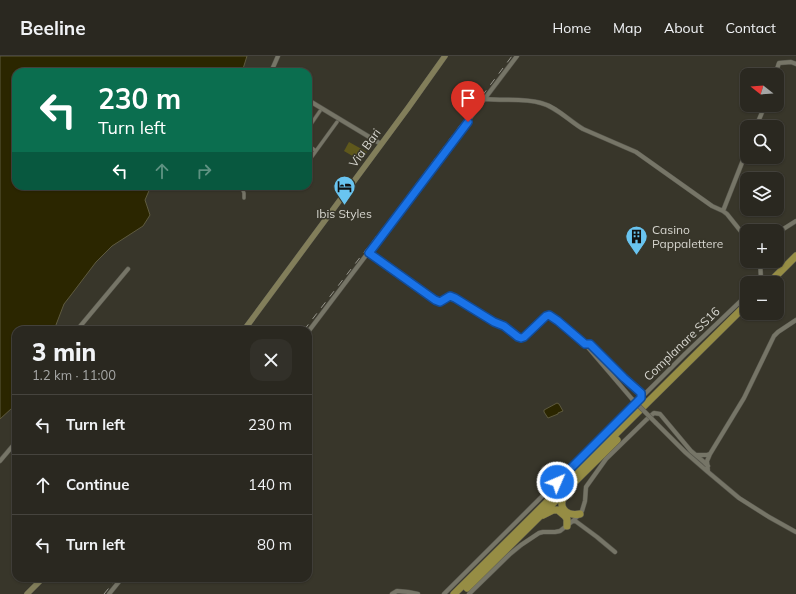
<!DOCTYPE html>
<html lang="en">
<head>
<meta charset="utf-8">
<style>
  :root { --surface:#2a2820; --page:#323029; --text:#f1f3f6; --muted:#a5a6a5; --line:#46443e }
  body { margin:0; font-family:Mulish,sans-serif; background:var(--page); color:var(--text); height:100vh; display:flex; flex-direction:column; font-size:15px; white-space:nowrap }
  * { box-sizing:border-box; margin:0 }
  p { font-size:13px; color:var(--muted) }
  .icon { flex:none; width:22px; height:22px; fill:none; stroke:currentColor; stroke-width:2; stroke-linecap:round; stroke-linejoin:round }
  .map { position:relative; flex:1; overflow:hidden }
  .side { position:absolute; left:12px; top:270px; width:300px; height:256px; display:flex; flex-direction:column; background:var(--surface); border-radius:12px; box-shadow:0 1px 3px #0004,0 0 0 1px var(--line) }
  .side>* { flex:none }
  .top-card { position:absolute; left:12px; top:12px; width:300px; height:122px; border-radius:12px; box-shadow:0 1px 3px #0004,0 0 0 1px var(--line); background:#0b6e4f; color:#fff; overflow:hidden }
  .needle { width:26px; rotate:287deg }
  .buttons { position:absolute; left:740px; top:12px; display:grid; gap:8px }
  .buttons a { display:grid; place-items:center; width:44px; height:44px; border-radius:8px; background:var(--surface); box-shadow:0 1px 3px #0004,0 0 0 1px var(--line); font-size:20px }
  .pin { position:absolute; display:grid; place-items:center; width:34px; height:34px; color:#fff; margin:-41px -17px; border-radius:50% 50% 50% 0; rotate:-45deg; box-shadow:0 0 4px #0007 }
  .pin .icon { rotate:45deg }
  .me { position:absolute; width:44px; margin:-22px; rotate:45deg; stroke-linejoin:round; filter:drop-shadow(0 0 3px #0008) }
  .turn { display:flex; align-items:center; gap:14px; height:84px; padding:0 20px; font-size:18px }
  .turn .icon { width:52px; height:52px; stroke-width:2.5 }
  .turn b { display:block; font-size:28px; line-height:34px }
  .lanes { display:flex; align-items:center; height:38px; padding:0 20px; background:#0003; justify-content:center; gap:20px; direction:ltr }
  .lanes .off { opacity:.35 }
  .round { display:grid; place-items:center; flex:none; width:42px; height:42px; border-radius:12px; background:var(--page) }
  .headline { display:flex; align-items:center; justify-content:space-between; height:68px; padding:0 20px }
  h1 { font-size:24px; font-weight:800; line-height:30px }
  ul { padding:0; list-style:none }
  li { display:flex; align-items:center; gap:12px; height:60px; padding:0 20px; border-top:1px solid var(--line) }
  li div { flex:1 }
  li b { display:block; font-size:15px }
  li em { font-style:normal }
  header { display:flex; align-items:center; gap:24px; box-sizing:border-box; height:56px; padding:0 20px; background:var(--surface); border-bottom:1px solid var(--line) }
  header strong { font-size:19px }
  nav { display:flex; gap:22px; margin-inline-start:auto; font-size:14px }
  .map>svg:first-child { display:block }
</style>
</head>
<body>
<header>
<strong>Beeline</strong>
<nav><a>Home</a><a>Map</a><a>About</a><a>Contact</a></nav>
</header>
<div class="map">
<svg width="796" height="538" viewBox="0 0 796 538">
  <rect width="100%" height="100%" fill="#38362a"/>
  <path fill="#5f581c" d="M349 86 367 96 361 105 344 95Z"/>
  <path fill="#2b2600" stroke="#5e5a3e" d="M0 0H247L242 16H16V130H151L145 144 150 159 143 170 112 190 96 206 71 239 64 248 54 274H16V356L12 352 0 363Z
    M557 347 559 348 563 355 558 357V358L548 362 544 356V354Z"/>
  <g fill="none" stroke-linecap="round" stroke-linejoin="round">
    <defs>
      <path id="pedestrian" d="M308 67 311 68 308 72
        M311 68 320 55
        M308 89 316 95
        M308 106 337 66
        M241 130 244 137V142"/>
      <path id="minor" d="M271 16 278 0
        M775 19 779 7 791 6 796 8
        M485 43C503 45 524 42 541 47 557 51 569 65 583 73L636 96 712 150 723 155 727 158 747 183
        M308 44 381 88
        M756 71 765 49
        M723 155 747 94
        M777 177 796 165
        M369 197 435 244 440 246 450 240 455 242 494 266 504 270 518 281 521 282 525 281 546 259H549L558 265 585 288
        M759 227 761 223 760 205
        M796 264 778 276 774 280 744 342 710 398 707 405 708 416 739 442 769 461 796 476
        M77 274 128 213
        M308 276 517 0
        M632 343 585 288H590L624 322 641 337V341
        M656 367 685 396 708 416
        M696 399H707L710 398
        M0 405 16 386
        M574 464 597 481 615 496
        M109 538 122 522
        M392 538 397 535 408 536 418 538
        M444 538 685 298 747 239
        M469 538 510 498 521 489 539 477 543 476H555L560 475 574 464 582 455 585 445 586 431 606 403 646 364 654 357 660 358 691 395 704 406 708 410"/>
      <path id="secondary" d="M244 274 408 52 445 0
        M27 538 43 522"/>
      <path id="trunk" d="M769 227 796 200
        M567 438C556 448 564 461 580 458
        M543 459 553 454H558L565 460 567 463V470
        M467 532 617 384
        M454 538 747 248"/>
    </defs>
    <use href="#pedestrian" stroke="#56554b" stroke-width="4"/>
    <use href="#minor" stroke="#56554b" stroke-width="5"/>
    <use href="#secondary" stroke="#56554b" stroke-width="6"/>
    <use href="#trunk" stroke="#56554b" stroke-width="8"/>
    <use href="#pedestrian" stroke="#767567" stroke-width="3"/>
    <use href="#minor" stroke="#767567" stroke-width="4"/>
    <use href="#secondary" stroke="#827e5a" stroke-width="5.5"/>
    <use href="#trunk" stroke="#968d44" stroke-width="7"/>
    <path stroke="#98978e" stroke-width="1" stroke-dasharray="7 7" stroke-linecap="butt" d="M304 274 392 160 512 0
      M104 538 117 522"/>
    <defs>
      <path id="minor-bridge" d="M632 343 656 367"/>
    </defs>
    <use href="#minor-bridge" stroke="#56554b" stroke-width="5" stroke-linecap="butt"/>
    <use href="#minor-bridge" stroke="#767567" stroke-width="4"/>
  </g>
  <g fill="none" stroke-linecap="round" stroke-linejoin="round">
    <defs>
      <path id="route" d="M468 66 369 197 435 244 440 246 450 240 455 242 494 266 504 270 518 281 521 282 524 281 546 260 549 259 558 265 585 288H590L624 322 641 337V342L557 426"/>
    </defs>
    <use href="#route" stroke="#114b97" stroke-width="10"/>
    <use href="#route" stroke="#1a73e8" stroke-width="7"/>
  </g>
  <defs>
    <symbol id="hotel-pin" viewBox="-11 -11 22 30"><path d="M0 17L-7.5 6A9.5 9.5 0 1 1 7.5 6Z" fill="#69c4f0" stroke="#38362a"/><path d="M-6-4.5h1.5V1H6V5H4.5V3h-9V5H-6ZM-4 0a1.8 1.8 0 1 1 3.6 0ZM.5 0V-2.5h3Q6-2.5 6 0Z" fill="#111"/></symbol>
    <symbol id="building-pin" viewBox="-11 -11 22 30"><path d="M0 17L-7.5 6A9.5 9.5 0 1 1 7.5 6Z" fill="#69c4f0" stroke="#38362a"/><path d="M-4-6H4V6H1V3H-1V6H-4ZM-2.5-4.3h1.7v1.8h-1.7ZM.8-4.3h1.7v1.8H.8ZM-2.5-1h1.7V.8h-1.7ZM.8-1h1.7V.8H.8Z" fill="#111"/></symbol>
  </defs>
  <g fill-rule="evenodd">
    <use href="#hotel-pin" x="332" y="118" width="25" height="34"/>
    <use href="#building-pin" x="624" y="168" width="25" height="34"/>
  </g>
  <g text-anchor="middle" stroke-width="3" stroke-linejoin="round" paint-order="stroke">
    <g font-size="12" fill="#d6d5ce" stroke="#38362a">
      <text transform="translate(365 92) rotate(-54)" y="4">Via Bari</text>
      <text transform="translate(682 288) rotate(-44)" y="4">Complanare SS16</text>
    </g>
    <g font-size="12" fill="#d6d5ce" stroke="#38362a">
      <text x="344" y="162">Ibis Styles</text>
      <text x="652" y="178" text-anchor="start">Casino<tspan x="652" dy="14">Pappalettere</tspan></text>
    </g>
  </g>
</svg>
<div class="buttons">
<a><svg class="needle" viewBox="-14 -14 28 28"><path d="M0-13l5 13h-10z" fill="#e53935"/><path d="M0 13l5-13h-10z" fill="#a5a6a5"/></svg></a>
<a><svg class="icon" aria-label="search" viewBox="0 0 24 24"><circle cx="10" cy="10" r="6"/><path d="M15 15l6 6"/></svg></a>
<a><svg class="icon" aria-label="layers" viewBox="0 0 24 24"><path d="M12 4l9 5-9 5-9-5zM3 14l9 5 9-5"/></svg></a>
<a>+</a>
<a>−</a>
</div>
<div class="pin" style="left:468px;top:66px;background:#d93025"><svg class="icon" aria-label="arrive" viewBox="0 0 24 24"><path d="M6 21V4h12l-3 4 3 4H6"/></svg></div>
<svg class="me" style="left:557px;top:426px" viewBox="-20 -20 40 40"><circle r="17" fill="#1a73e8" stroke="#fff" stroke-width="3"/><path d="M0-11L8 9 0 5-8 9z" fill="#fff"/></svg>
<div class="top-card">
<div class="turn"><svg class="icon" aria-label="left" viewBox="0 0 24 24"><path d="M17 20v-9H6M10 6l-5 5 5 5"/></svg><div><b>230 m</b>Turn left</div></div>
<div class="lanes"><svg class="icon" aria-label="left" viewBox="0 0 24 24"><path d="M17 20v-9H6M10 6l-5 5 5 5"/></svg><svg class="icon off" aria-label="ahead" viewBox="0 0 24 24"><path d="M12 20V5M6 11l6-6 6 6"/></svg><svg class="icon off" aria-label="right" viewBox="0 0 24 24"><path d="M7 20v-9h11M14 6l5 5-5 5"/></svg></div>
</div>
<section class="side">
<div class="headline"><div><h1>3 min</h1><p>1.2 km · 11:00</p></div><a class="round"><svg class="icon" aria-label="close" viewBox="0 0 24 24"><path d="M6 6l12 12M18 6L6 18"/></svg></a></div>
<ul>
<li><svg class="icon" aria-label="left" viewBox="0 0 24 24"><path d="M17 20v-9H6M10 6l-5 5 5 5"/></svg><div><b>Turn left</b></div><em>230 m</em></li>
<li><svg class="icon" aria-label="ahead" viewBox="0 0 24 24"><path d="M12 20V5M6 11l6-6 6 6"/></svg><div><b>Continue</b></div><em>140 m</em></li>
<li><svg class="icon" aria-label="left" viewBox="0 0 24 24"><path d="M17 20v-9H6M10 6l-5 5 5 5"/></svg><div><b>Turn left</b></div><em>80 m</em></li>
</ul>
</section>
</div>
</body>
</html>
